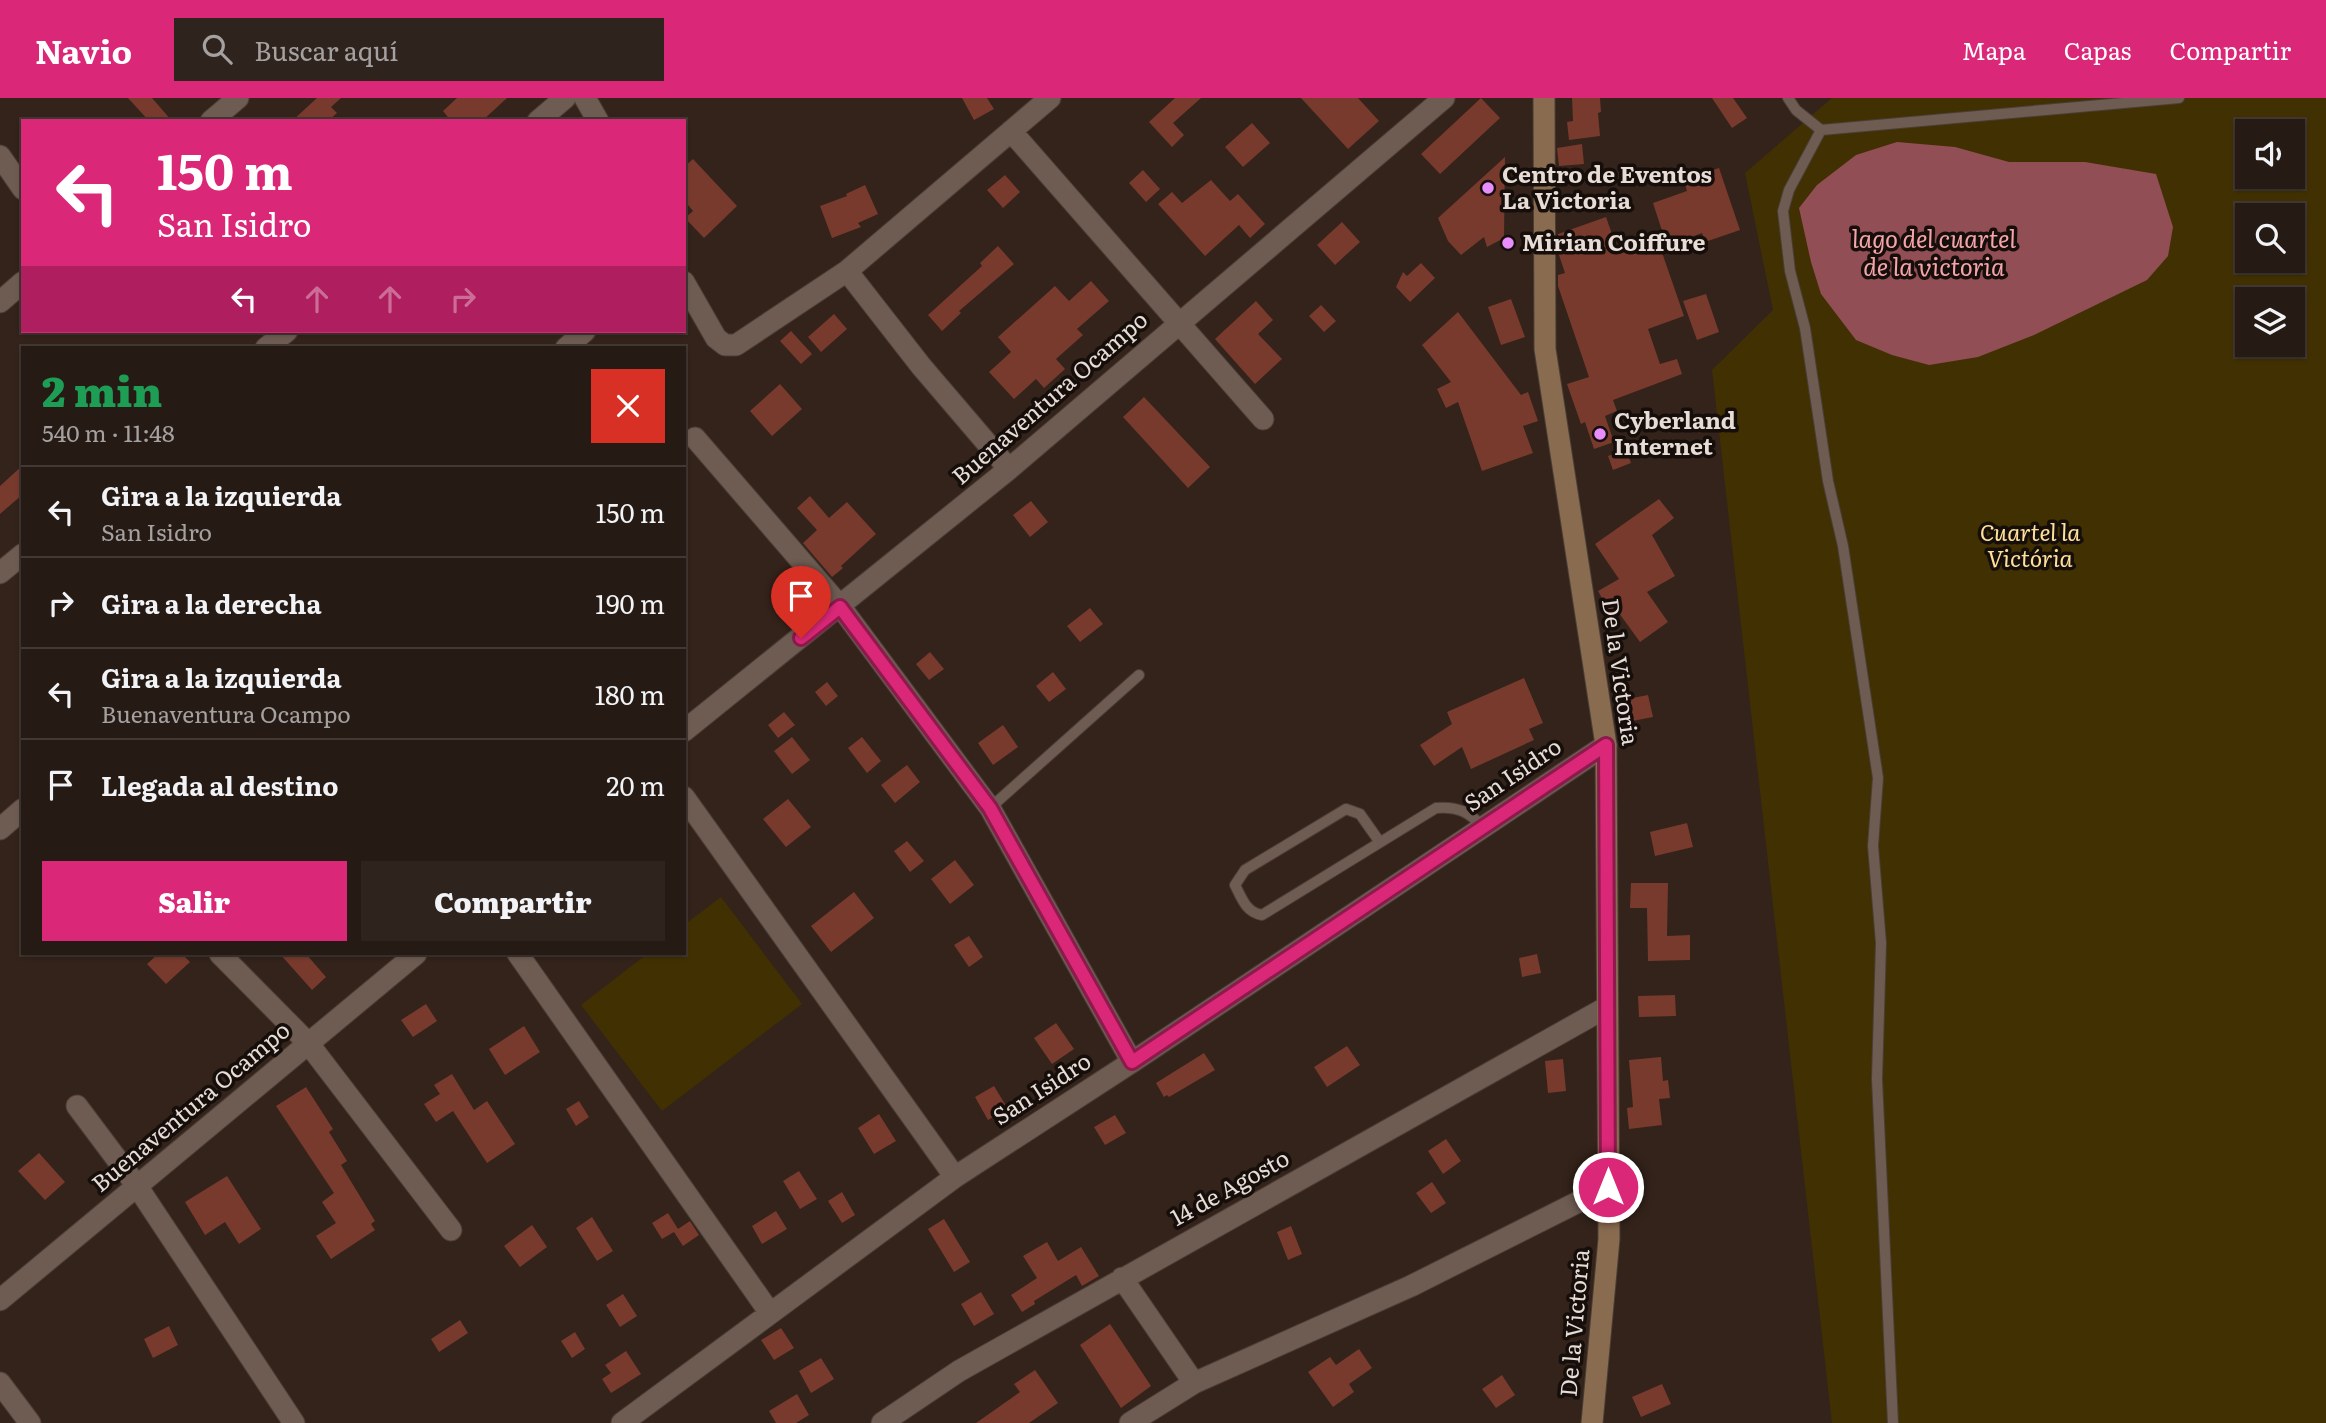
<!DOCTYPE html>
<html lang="es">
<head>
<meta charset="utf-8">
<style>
  :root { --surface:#261a14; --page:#2e231d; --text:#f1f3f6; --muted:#a4a1a0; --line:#423834; --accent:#db2777 }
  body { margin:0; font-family:Literata,serif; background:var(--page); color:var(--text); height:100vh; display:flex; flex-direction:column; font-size:26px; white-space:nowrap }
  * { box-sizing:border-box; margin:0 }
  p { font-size:23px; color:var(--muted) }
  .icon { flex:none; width:38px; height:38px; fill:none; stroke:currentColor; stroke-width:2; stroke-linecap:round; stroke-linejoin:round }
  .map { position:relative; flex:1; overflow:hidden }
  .drawer { position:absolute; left:21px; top:248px; width:665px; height:609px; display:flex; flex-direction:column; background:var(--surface); border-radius:0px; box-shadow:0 2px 5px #0004,0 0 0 2px var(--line) }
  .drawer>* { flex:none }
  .top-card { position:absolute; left:21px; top:21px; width:665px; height:214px; border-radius:0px; box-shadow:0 2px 5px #0004,0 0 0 2px var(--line); background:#db2777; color:#fff; overflow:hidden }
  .controls { position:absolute; left:2235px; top:21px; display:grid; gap:14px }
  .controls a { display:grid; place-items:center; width:70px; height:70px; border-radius:0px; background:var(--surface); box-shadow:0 2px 5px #0004,0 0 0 2px var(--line); font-size:35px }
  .pin { position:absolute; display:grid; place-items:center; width:60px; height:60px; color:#fff; margin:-72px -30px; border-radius:50% 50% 50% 0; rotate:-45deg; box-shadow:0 0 7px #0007 }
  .pin .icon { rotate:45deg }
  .me { position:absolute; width:77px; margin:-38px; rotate:0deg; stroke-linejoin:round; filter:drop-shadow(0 0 5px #0008) }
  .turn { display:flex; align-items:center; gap:24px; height:147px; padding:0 21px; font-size:32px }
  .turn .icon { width:91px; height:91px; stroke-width:2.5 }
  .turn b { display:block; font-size:49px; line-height:60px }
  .lanes { display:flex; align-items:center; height:66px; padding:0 21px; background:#0003; justify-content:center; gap:35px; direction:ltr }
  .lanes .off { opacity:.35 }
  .round { display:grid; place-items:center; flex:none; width:74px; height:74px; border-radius:0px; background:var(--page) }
  .overview { display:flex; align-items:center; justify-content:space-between; height:119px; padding:0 21px }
  h1 { font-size:42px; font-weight:800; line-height:52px; color:#1e9e55 }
  .button { display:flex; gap:14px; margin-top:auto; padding:14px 21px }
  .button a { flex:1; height:80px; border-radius:0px; background:var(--accent); color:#fff; font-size:28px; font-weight:800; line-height:80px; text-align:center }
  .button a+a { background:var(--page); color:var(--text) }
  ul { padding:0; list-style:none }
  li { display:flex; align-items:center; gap:21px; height:91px; padding:0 21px; border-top:2px solid var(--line) }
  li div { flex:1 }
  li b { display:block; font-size:26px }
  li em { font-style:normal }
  header { display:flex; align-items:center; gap:42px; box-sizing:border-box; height:98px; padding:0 35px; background:var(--accent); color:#fff }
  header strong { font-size:33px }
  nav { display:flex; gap:38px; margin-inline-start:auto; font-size:24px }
  .search { width:490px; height:63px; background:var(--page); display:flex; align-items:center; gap:18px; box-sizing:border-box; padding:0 24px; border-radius:0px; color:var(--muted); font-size:26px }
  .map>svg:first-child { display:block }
</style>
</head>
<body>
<header>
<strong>Navio</strong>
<div class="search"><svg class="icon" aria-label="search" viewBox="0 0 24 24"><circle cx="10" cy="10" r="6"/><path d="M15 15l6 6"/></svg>Buscar aquí</div>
<nav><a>Mapa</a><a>Capas</a><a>Compartir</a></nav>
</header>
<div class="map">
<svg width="2326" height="1325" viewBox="0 0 2326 1325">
  <rect width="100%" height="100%" fill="#33231a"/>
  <path fill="#413102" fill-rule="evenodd" d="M1832 0H2326V1325H1832L1712 272 1773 212 1745 75ZM2247 33H2292V79H2247ZM2247 117H2292V163H2247ZM2247 201H2292V247H2247Z
    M721 799 802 906 662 1013 581 907 647 856H684V827Z"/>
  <path fill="#914e55" d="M1897 44 1955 49 2009 64H2085L2156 76 2173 129 2168 158 2147 182 2034 237 1978 259 1929 267 1892 257 1856 242 1821 196 1811 164 1799 110 1817 87 1856 57Z"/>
  <path fill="#783a2d" d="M128 0H152L172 23H149Z
    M317 0H341L331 9 337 15 328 23H292Z
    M457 0H507L482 23H451L443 13Z
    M962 0H987L994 11 974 22Z
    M1175 0H1201L1173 25 1184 37 1172 49 1149 24Z
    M1301 0H1358L1379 23 1348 51Z
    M1481 0 1500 20 1440 76 1421 56Z
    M1572 0H1600L1601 14 1598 15 1600 38 1569 42 1567 24 1573 23Z
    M1712 0H1733L1747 20 1732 30Z
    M1252 25 1270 45 1243 69 1225 49Z
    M1582 46 1584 66 1559 68 1557 50Z
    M1505 59 1504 140 1487 149 1484 139 1461 157 1448 143 1438 120Z
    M693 61 737 108 704 140 685 120 693 113 684 102V69Z
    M1719 70 1740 132 1705 144 1702 135 1667 148 1653 105 1687 93 1684 82Z
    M1143 72 1160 91 1146 104 1129 85Z
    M1005 77 1020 94 1003 110 987 92Z
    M1211 82 1230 103 1238 96 1265 126 1250 140 1239 127 1205 158 1158 106 1172 94 1182 105Z
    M865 87 878 116 858 125 861 129 832 140 820 108 847 98 846 96Z
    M1606 119 1619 156 1658 143 1684 218 1648 231 1660 266 1677 261 1682 276 1613 302 1617 313 1605 318 1614 344 1594 351 1585 324 1581 326 1567 286 1589 279 1558 188V177L1565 175 1558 154V136Z
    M1342 124 1360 144 1335 167 1317 147Z
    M998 148 1014 166 959 213 961 215 942 233 928 217 982 168 980 165Z
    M1421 165 1435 180 1410 204 1396 189 1403 174 1407 178Z
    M1091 183 1109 203 1077 231 1083 237 1056 261 1065 271 1044 290 1036 281 1014 301 989 274 1011 254 998 239 1055 188 1069 203Z
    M1706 196 1719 234 1697 242 1683 203Z
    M1511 201 1525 239 1501 247 1488 209Z
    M1256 203 1273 222 1258 236 1282 261 1255 286 1215 241Z
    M1321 207 1336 223 1324 234 1309 218Z
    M1458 214 1521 297 1528 294 1538 323 1523 328 1533 355 1482 373 1458 304 1446 310 1437 291 1451 284 1422 247Z
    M834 216 847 231 821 254 808 239Z
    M791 233 812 256 801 266 780 243Z
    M780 286 802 311 772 338 750 313Z
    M1144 299 1210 369 1188 390 1123 319Z
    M1626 351 1631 365 1613 372 1608 358Z
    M23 367V396L0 416V388Z
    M810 398 829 420 847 404 876 436 841 468 843 470 832 479 803 445 817 432 797 410Z
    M1659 401 1674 420 1652 437 1675 478 1647 494 1668 524 1640 544 1616 511 1610 515 1598 493 1619 481 1595 446Z
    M1031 403 1048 424 1030 439 1013 417Z
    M1090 510 1103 526 1080 544 1067 528Z
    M930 554 944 571 929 582 916 566Z
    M1053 574 1066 591 1049 604 1036 588Z
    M1524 580 1543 625 1529 631 1534 642 1471 671 1462 649 1434 668 1420 647 1452 626 1447 614Z
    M827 584 838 598 826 608 815 594Z
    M1648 597 1653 619 1622 625 1617 603Z
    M784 614 795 627 778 640 768 627Z
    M1003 627 1018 649 993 667 978 645Z
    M792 639 810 662 792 676 774 653Z
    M862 639 881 663 867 675 848 650Z
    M907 667 920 684 895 705 881 687Z
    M788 701 811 729 786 749 763 721Z
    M1687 725 1693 749 1655 758 1650 734Z
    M907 743 924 763 910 774 894 753Z
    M955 762 974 787 950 806 931 781Z
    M1631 785H1668L1667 838 1690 837V862L1648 863 1647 810H1630Z
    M854 794 874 820 831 854 811 828Z
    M969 838 983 859 969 869 954 847Z
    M158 856H182L190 864 166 886 147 866Z
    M280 856H306L326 879 312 892Z
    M1537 856 1541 875 1522 879 1519 860Z
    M1675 897 1676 918 1639 919 1638 898Z
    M426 906 437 923 413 939 401 922Z
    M1056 925 1074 951 1052 966 1034 940Z
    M524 928 540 954 505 977 489 951Z
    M1347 948 1360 967 1327 989 1314 969Z
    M1204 955 1215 972 1169 999 1167 997 1164 999 1156 985Z
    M1661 959 1663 983 1668 982 1670 1000 1659 1001 1662 1027 1629 1031 1627 1010 1633 1009 1629 962Z
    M1563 961 1566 993 1548 995 1545 963Z
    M452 976 474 1012 487 1003 515 1046 487 1065 453 1013 436 1024 424 1006 440 996 434 987Z
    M994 988 1008 1011 988 1022 975 999Z
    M306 989 333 1031 329 1034 347 1063 341 1067 375 1123 371 1126 375 1132 331 1161 316 1138 336 1125 322 1104 334 1095 276 1008Z
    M579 1003 589 1019 576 1028 566 1011Z
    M879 1016 896 1043 874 1056 858 1030Z
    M1115 1017 1126 1035 1105 1047 1094 1029Z
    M1446 1041 1461 1063 1443 1076 1428 1053Z
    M39 1055 65 1084 45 1102 18 1073Z
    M799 1073 817 1101 800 1111 783 1083Z
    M227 1078 261 1131 239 1146 225 1124 205 1137 185 1104Z
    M1432 1084 1446 1105 1431 1115 1416 1095Z
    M842 1094 855 1117 842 1125 828 1103Z
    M776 1113 787 1131 762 1146 752 1128Z
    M668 1115 678 1131 690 1123 699 1137 683 1148 674 1134 662 1141 652 1125Z
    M592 1119 613 1153 597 1163 576 1130Z
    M944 1121 970 1164 954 1174 928 1131Z
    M532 1127 547 1149 520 1169 504 1148Z
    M1291 1128 1302 1156 1288 1162 1277 1134Z
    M1047 1144 1058 1163 1081 1149 1099 1178 1082 1188 1076 1177 1034 1203 1035 1206 1022 1214 1011 1197 1037 1180 1023 1158Z
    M981 1194 994 1216 974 1228 961 1206Z
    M623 1196 637 1218 620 1229 606 1207Z
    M460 1222 468 1235 439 1254 431 1241Z
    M1110 1226 1151 1288 1121 1310 1080 1247Z
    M169 1228 178 1247 153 1260 144 1241Z
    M781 1230 794 1250 774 1262 761 1242Z
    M575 1234 585 1251 572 1260 561 1243Z
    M1359 1251 1372 1270 1349 1286 1354 1294 1333 1309 1308 1274 1330 1259 1336 1267Z
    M626 1253 641 1276 611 1295 602 1281 611 1275 605 1267Z
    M821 1260 834 1281 811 1295 799 1273Z
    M1035 1272 1058 1305 1029 1325H976L1020 1294 1014 1286Z
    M1502 1277 1515 1297 1496 1310 1482 1291Z
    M1662 1286 1671 1306 1641 1319 1632 1299Z
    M797 1296 809 1317 796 1325H776L769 1313Z"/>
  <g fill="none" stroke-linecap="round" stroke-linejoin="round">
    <defs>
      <path id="lane" d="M1788 0 1796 12 1821 32 1789 92 1783 113 1790 173 1805 230 1828 383 1843 448 1878 680 1873 748 1881 845 1877 981 1893 1325
        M1821 32 2179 0
        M990 710 1139 577
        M1379 743 1360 716 1346 711 1245 772 1235 787C1242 801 1246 814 1262 817L1436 710C1458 708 1469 714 1483 729"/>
      <path id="street" d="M585 0 598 23
        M211 23 238 0
        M538 23 565 0
        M1011 33 1263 321
        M0 58 23 91
        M847 173 921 268 1009 371
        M684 184 716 240 725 247H736L847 173 1050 0
        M0 204 23 184
        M266 250 287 233
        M566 250 585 233
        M695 340 840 508 990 710 1132 964
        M0 475 23 456
        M684 633 1009 371 1444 0
        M684 699 955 1079
        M0 731 23 711
        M220 856 308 945 451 1132
        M518 856 770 1215
        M77 1008 137 1088 294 1325
        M1122 1180 1194 1285
        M0 1202 416 856
        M0 1285 30 1325
        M622 1325 955 1079 1132 964 1606 647
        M882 1325 959 1273 1607 909
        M1130 1325 1194 1285 1411 1188 1608 1089"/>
      <path id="secondary" d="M1544 0 1545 251 1606 647 1609 1141 1592 1325"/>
    </defs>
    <use href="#lane" stroke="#4b3e37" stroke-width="12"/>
    <use href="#street" stroke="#4b3e37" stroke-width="23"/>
    <use href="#secondary" stroke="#4b3e37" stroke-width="23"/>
    <use href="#lane" stroke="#6e5c52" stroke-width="10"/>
    <use href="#street" stroke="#6e5c52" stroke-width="21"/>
    <use href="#secondary" stroke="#896b50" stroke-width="21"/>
  </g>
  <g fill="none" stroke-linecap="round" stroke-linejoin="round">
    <defs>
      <path id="route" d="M801 540 840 509 990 710 1132 964 1606 647 1608 1089"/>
    </defs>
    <use href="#route" stroke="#8e194d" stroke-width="18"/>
    <use href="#route" stroke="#db2777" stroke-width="12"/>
  </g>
  <g fill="#e98dfd" stroke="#150e0a" stroke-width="2.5">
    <circle cx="1488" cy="90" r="7"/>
    <circle cx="1508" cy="145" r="7"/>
    <circle cx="1600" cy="336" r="7"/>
  </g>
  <g text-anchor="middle" stroke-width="7" stroke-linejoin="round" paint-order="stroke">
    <g font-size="23" font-weight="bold" fill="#e7dcd6" stroke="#150e0a" text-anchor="start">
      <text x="1502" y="85">Centro de Eventos<tspan x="1502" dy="26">La Victoria</tspan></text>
      <text x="1522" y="153">Mirian Coiffure</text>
      <text x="1614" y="331">Cyberland<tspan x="1614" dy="26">Internet</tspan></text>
    </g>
    <g font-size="23" fill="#e7dcd6" stroke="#150e0a">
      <text transform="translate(1050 300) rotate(-41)" y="8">Buenaventura Ocampo</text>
      <text transform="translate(1620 574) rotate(82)" y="8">De la Victoria</text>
      <text transform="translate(1513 677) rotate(-34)" y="8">San Isidro</text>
      <text transform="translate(1042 991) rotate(-33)" y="8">San Isidro</text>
      <text transform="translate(191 1009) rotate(-40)" y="8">Buenaventura Ocampo</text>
      <text transform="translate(1230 1090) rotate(-29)" y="8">14 de Agosto</text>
      <text transform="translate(1575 1225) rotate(-85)" y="8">De la Victoria</text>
    </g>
    <g font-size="23" font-style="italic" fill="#ffe098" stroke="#150e0a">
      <text x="2030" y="443">Cuartel la<tspan x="2030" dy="26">Victória</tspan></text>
    </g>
    <g font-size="24" font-style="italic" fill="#f5a4aa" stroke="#150e0a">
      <text x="1934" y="150">lago del cuartel<tspan x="1934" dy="28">de la victoria</tspan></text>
    </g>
  </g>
</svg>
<div class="controls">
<a><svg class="icon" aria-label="sound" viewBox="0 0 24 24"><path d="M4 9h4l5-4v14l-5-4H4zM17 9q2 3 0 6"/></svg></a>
<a><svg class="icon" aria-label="search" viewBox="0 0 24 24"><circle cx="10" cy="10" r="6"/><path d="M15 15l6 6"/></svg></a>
<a><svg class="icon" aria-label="layers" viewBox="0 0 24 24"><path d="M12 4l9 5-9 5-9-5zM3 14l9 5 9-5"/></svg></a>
</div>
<div class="pin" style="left:801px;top:540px;background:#d93025"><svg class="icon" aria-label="arrive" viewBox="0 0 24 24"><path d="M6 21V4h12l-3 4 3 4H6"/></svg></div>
<svg class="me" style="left:1608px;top:1089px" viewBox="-20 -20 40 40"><circle r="17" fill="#db2777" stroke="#fff" stroke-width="3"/><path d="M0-11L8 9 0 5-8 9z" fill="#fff"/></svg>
<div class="top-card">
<div class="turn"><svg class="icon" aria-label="left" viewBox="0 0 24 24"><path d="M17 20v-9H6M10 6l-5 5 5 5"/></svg><div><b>150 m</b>San Isidro</div></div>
<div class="lanes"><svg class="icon" aria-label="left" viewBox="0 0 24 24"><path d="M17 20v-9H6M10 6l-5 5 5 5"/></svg><svg class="icon off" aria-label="ahead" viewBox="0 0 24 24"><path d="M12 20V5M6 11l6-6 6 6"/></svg><svg class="icon off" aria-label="ahead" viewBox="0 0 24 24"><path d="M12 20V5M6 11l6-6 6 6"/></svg><svg class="icon off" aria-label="right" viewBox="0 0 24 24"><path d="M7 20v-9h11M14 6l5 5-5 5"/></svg></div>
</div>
<section class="drawer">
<div class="overview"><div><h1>2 min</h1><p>540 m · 11:48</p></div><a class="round" style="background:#d93025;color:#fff"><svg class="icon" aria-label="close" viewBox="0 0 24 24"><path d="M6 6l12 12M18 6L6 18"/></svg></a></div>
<ul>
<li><svg class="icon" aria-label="left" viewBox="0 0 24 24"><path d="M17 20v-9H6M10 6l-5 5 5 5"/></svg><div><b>Gira a la izquierda</b><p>San Isidro</p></div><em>150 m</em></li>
<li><svg class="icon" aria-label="right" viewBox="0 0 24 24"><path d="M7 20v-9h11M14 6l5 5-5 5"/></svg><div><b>Gira a la derecha</b></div><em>190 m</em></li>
<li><svg class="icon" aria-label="left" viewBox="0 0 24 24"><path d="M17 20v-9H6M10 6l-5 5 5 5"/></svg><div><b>Gira a la izquierda</b><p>Buenaventura Ocampo</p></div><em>180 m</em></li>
<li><svg class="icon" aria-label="arrive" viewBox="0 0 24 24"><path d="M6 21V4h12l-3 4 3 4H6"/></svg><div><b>Llegada al destino</b></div><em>20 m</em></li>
</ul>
<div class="button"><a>Salir</a><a>Compartir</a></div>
</section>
</div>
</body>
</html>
